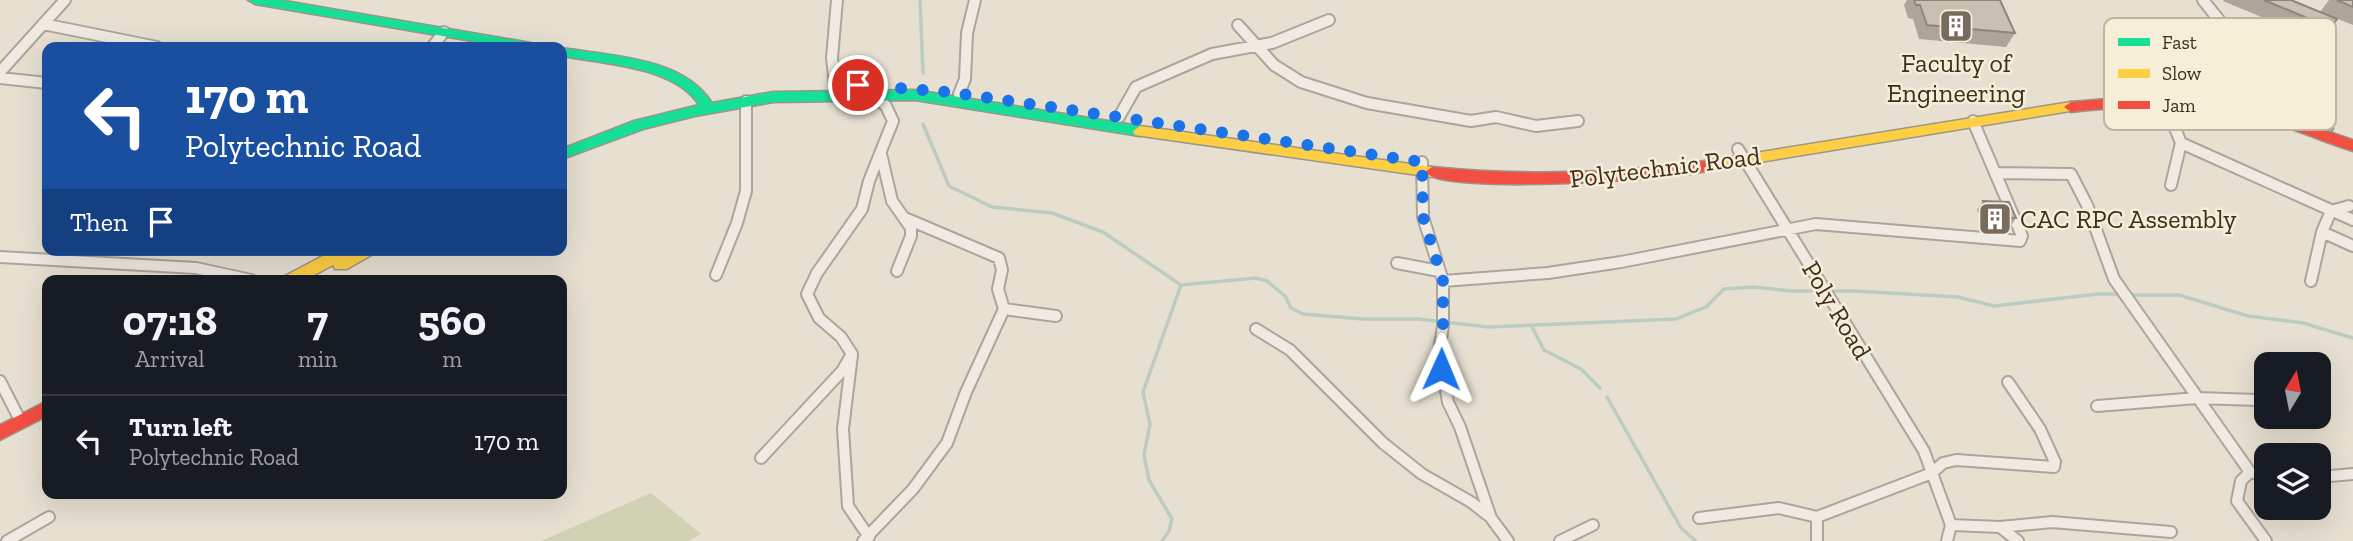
<!DOCTYPE html>
<html lang="en">
<head>
<meta charset="utf-8">
<style>
  :root { --surface:#171b24; --page:#20242c; --text:#f1f3f6; --muted:#9ea1a6; --line:#363941 }
  body { margin:0; font-family:"Zilla Slab",serif; background:var(--page); color:var(--text); height:100vh; display:flex; flex-direction:column; font-size:26px; white-space:nowrap }
  * { box-sizing:border-box; margin:0 }
  p { font-size:23px; color:var(--muted) }
  .icon { flex:none; width:38px; height:38px; fill:none; stroke:currentColor; stroke-width:2; stroke-linecap:round; stroke-linejoin:round }
  .map { position:relative; flex:1; overflow:hidden }
  .details { position:absolute; left:42px; top:275px; width:525px; height:224px; display:flex; flex-direction:column; background:var(--surface); border-radius:14px; box-shadow:0 7px 28px #0002 }
  .details>* { flex:none }
  .hud { position:absolute; left:42px; top:42px; width:525px; height:214px; border-radius:14px; box-shadow:0 7px 28px #0002; background:#1a4fa0; color:#fff; overflow:hidden }
  .needle { width:46px; rotate:10deg }
  .controls { position:absolute; left:2254px; top:352px; display:grid; gap:14px }
  .controls a { display:grid; place-items:center; width:77px; height:77px; border-radius:14px; background:var(--surface); box-shadow:0 7px 28px #0002; font-size:35px }
  .pin { position:absolute; display:grid; place-items:center; width:60px; height:60px; color:#fff; margin:-30px; border:4px solid #fff; border-radius:50%; box-shadow:0 2px 7px #0007 }
  .me { position:absolute; width:77px; margin:-38px; rotate:1deg; stroke-linejoin:round; filter:drop-shadow(0 0 5px #0008) }
  .turn { display:flex; align-items:center; gap:24px; height:147px; padding:0 28px; font-size:32px }
  .turn .icon { width:91px; height:91px; stroke-width:2.5 }
  .turn b { display:block; font-size:49px; line-height:60px }
  .then { display:flex; align-items:center; height:66px; padding:0 28px; background:#0003; gap:14px; font-size:26px }
  .eta { display:flex; justify-content:space-evenly; align-items:center; height:119px; text-align:center }
  .eta b { font-size:42px; font-weight:800; line-height:49px }
  ul { padding:0; list-style:none }
  li { display:flex; align-items:center; gap:21px; height:91px; padding:0 28px; border-top:2px solid var(--line) }
  li div { flex:1 }
  li b { display:block; font-size:26px }
  li em { font-style:normal }
  .map>svg:first-child { display:block }
</style>
</head>
<body>
<div class="map">
<svg width="2353" height="541" viewBox="0 0 2353 541">
  <rect width="100%" height="100%" fill="#e7e0d1"/>
  <path fill="#d1d1b3" d="M651 493 701 534 689 541H541Z"/>
  <g fill="none" stroke-linecap="round" stroke-linejoin="round">
    <path stroke="#bcccc2" stroke-width="3.5" d="M920 0 923 73
      M923 124 949 186 992 207 1052 213 1103 232 1181 285 1256 278 1267 281 1285 296 1291 308 1303 314 1363 319H1418L1488 327 1676 319 1706 307 1724 289 1753 287 1791 291H1855L1958 297 1994 306 2098 294H2122
      M2129 295H2179L2248 316 2303 323 2353 338
      M1532 327 1544 350 1581 369 1600 388
      M1607 397 1681 528 1696 541
      M1162 541 1169 531 1172 519 1149 480 1144 455 1150 424 1143 392 1181 285"/>
    <defs>
      <path id="street" d="M2203 0 2252 61 2291 116
        M43 24 157 47
        M1238 25 1274 65 1301 82 1367 103 1471 121 1496 117 1536 126 1578 121
        M432 47 444 32
        M2249 67 2279 112
        M0 72 65 0
        M0 78 47 83
        M835 85 832 58 837 0
        M2160 91 2181 143 2171 185
        M959 94 965 79 967 33 975 0
        M1119 117 1136 87 1212 54 1272 43 1329 20
        M2181 143 2353 220
        M1738 149 1924 451 1951 525 1947 541
        M881 154 892 201 911 228V236L897 271
        M1422 162 1423 217 1443 281V326L1439 351 1448 402 1460 427 1491 518 1508 541
        M1995 173 2071 174 2087 205 2114 279 2250 472 2266 476
        M2322 232 2353 246
        M0 257 196 268 251 280
        M1397 263 1439 271
        M716 275 737 223 746 191V101
        M1443 281 1548 273 1621 262 1816 224 2020 241 2022 236 1973 121
        M2311 281 2322 232 2331 211 2349 206
        M1004 309 1056 316
        M1256 329 1290 350 1383 443 1422 474 1471 502 1489 516
        M852 355 843 429 848 506 869 537
        M0 381 21 422
        M2097 406 2197 398 2257 400
        M761 458 842 371 852 354 841 337 819 318 807 294 817 273 862 209 869 181 893 121 886 106 873 94
        M2250 472 2241 481 2237 501 2266 541
        M2319 477 2353 474
        M1817 517V541
        M1699 518 1779 508 1817 517 1932 473 1943 463 1956 460 2054 467 2055 462 2040 429 2008 382
        M1951 525 2000 527 2052 522 2171 532
        M2000 527 2018 541
        M7 541 49 517
        M863 541 913 489 947 443 966 392 1004 309 998 289 1002 270 999 258 905 218
        M1560 541 1593 525"/>
      <path id="fast" d="M248 0H279L531 43 538 47H507L255 4Z
        M562 48C611 56 683 57 712 103L773 92 915 90 1140 126 1147 131 1140 136 915 100 773 102 695 116 643 129 562 159V149L634 121 699 105C675 66 603 64 562 56Z
        M2274 84 2331 124 2333 128 2331 132H2321L2269 92 2267 89 2269 86Z"/>
      <path id="slow" d="M2263 84 2268 86 2270 89 2268 92 2230 105 2223 100 2225 97Z
        M2071 102 2076 104 2078 107 2076 110 1705 171 1698 166 1705 161Z
        M1140 126 1432 167 1439 172 1432 177 1135 135 1133 131Z
        M334 250H376L373 254 347 269H335L333 265 305 280H283L285 276Z"/>
      <path id="jam" d="M2143 96C2216 100 2284 115 2353 140V151C2329 144 2306 133 2281 126 2211 107 2142 103 2071 112L2064 107 2071 102Z
        M1705 161 1710 162 1712 166 1710 170C1675 180 1443 195 1425 172L1432 167C1524 176 1614 174 1705 161Z
        M47 401V416L0 440V425Z"/>
    </defs>
    <use href="#street" stroke="#ada599" stroke-width="14"/>
    <use href="#fast" stroke="#9c958a" stroke-width="3"/>
    <use href="#slow" stroke="#9c958a" stroke-width="3"/>
    <use href="#jam" stroke="#9c958a" stroke-width="3"/>
    <use href="#street" stroke="#efebe3" stroke-width="10"/>
    <use href="#fast" fill="#16e098" fill-rule="evenodd"/>
    <use href="#slow" fill="#ffcf43" fill-rule="evenodd"/>
    <use href="#jam" fill="#f24e42" fill-rule="evenodd"/>
  </g>
  <path fill="#afa499" d="M1907 0H2000L2015 33 2006 47 1919 39 1913 19 1908 18 1904 5Z
    M2224 0H2291L2331 28 2319 41 2223 1Z
    M2329 0H2353V25L2320 12Z
    M1983 201 2016 218 2010 227 1985 226 1977 210Z"/>
  <path fill="#cbbfb2" stroke="#8e867d" stroke-width="2" d="M1914 0H2000L2015 33 1927 25 1920 5H1916Z
    M2264 0H2291L2337 19 2331 28Z
    M2337 0H2353V7Z
    M1983 201 2009 202 2016 218 1991 217Z"/>
  <g fill="none" stroke-linecap="round" stroke-linejoin="round">
    <path stroke="#1a73e8" stroke-width="12" stroke-dasharray="0 21.6" d="M858 85 949 92 1422 162 1423 217 1443 281V326L1439 351 1441 369"/>
  </g>
  <defs>
    <symbol id="building-square" viewBox="-11 -11 22 22"><rect x="-9" y="-9" width="18" height="18" rx="4" fill="#786c5e" stroke="#f7eed8"/><path d="M-4-6H4V6H1V3H-1V6H-4ZM-2.5-4.3h1.7v1.8h-1.7ZM.8-4.3h1.7v1.8H.8ZM-2.5-1h1.7V.8h-1.7ZM.8-1h1.7V.8H.8Z" fill="#fff"/></symbol>
  </defs>
  <g fill-rule="evenodd">
    <use href="#building-square" x="1937" y="7" width="38" height="38"/>
    <use href="#building-square" x="1976" y="200" width="38" height="38"/>
  </g>
  <g text-anchor="middle" stroke-width="5" stroke-linejoin="round" paint-order="stroke">
    <g font-size="26" fill="#3d2e20" stroke="#f7eed8">
      <text x="1956" y="72">Faculty of<tspan x="1956" dy="30">Engineering</tspan></text>
      <text x="2020" y="228" text-anchor="start">CAC RPC Assembly</text>
    </g>
    <g font-size="26" fill="#3d2e20" stroke="#f7eed8">
      <text transform="translate(1665 167) rotate(-7)" y="9">Polytechnic Road</text>
      <text transform="translate(1837 310) rotate(59)" y="9">Poly Road</text>
    </g>
  </g>
  <rect x="2104" y="18" width="232" height="112" rx="10" fill="#f7eed8" stroke="#bfb4a1" stroke-width="2"/>
  <rect x="2118" y="38" width="32" height="8" fill="#16e098"/>
  <rect x="2118" y="69" width="32" height="9" fill="#ffcf43"/>
  <rect x="2118" y="101" width="32" height="8" fill="#f24e42"/>
  <g font-size="19" fill="#3d2e20">
    <text x="2162" y="49">Fast</text>
    <text x="2162" y="80">Slow</text>
    <text x="2162" y="112">Jam</text>
  </g>
</svg>
<div class="controls">
<a><svg class="needle" viewBox="-14 -14 28 28"><path d="M0-13l5 13h-10z" fill="#e53935"/><path d="M0 13l5-13h-10z" fill="#9ea1a6"/></svg></a>
<a><svg class="icon" aria-label="layers" viewBox="0 0 24 24"><path d="M12 4l9 5-9 5-9-5zM3 14l9 5 9-5"/></svg></a>
</div>
<div class="pin" style="left:858px;top:85px;background:#d93025"><svg class="icon" aria-label="arrive" viewBox="0 0 24 24"><path d="M6 21V4h12l-3 4 3 4H6"/></svg></div>
<svg class="me" style="left:1441px;top:369px" viewBox="-20 -20 40 40"><path d="M0-17L14 15 0 8-14 15z" fill="#1a73e8" stroke="#fff" stroke-width="4"/></svg>
<div class="hud">
<div class="turn"><svg class="icon" aria-label="left" viewBox="0 0 24 24"><path d="M17 20v-9H6M10 6l-5 5 5 5"/></svg><div><b>170 m</b>Polytechnic Road</div></div>
<div class="then">Then<svg class="icon" aria-label="arrive" viewBox="0 0 24 24"><path d="M6 21V4h12l-3 4 3 4H6"/></svg></div>
</div>
<section class="details">
<div class="eta">
<div><b>07:18</b><p>Arrival</p></div>
<div><b>7</b><p>min</p></div>
<div><b>560</b><p>m</p></div>
</div>
<ul>
<li><svg class="icon" aria-label="left" viewBox="0 0 24 24"><path d="M17 20v-9H6M10 6l-5 5 5 5"/></svg><div><b>Turn left</b><p>Polytechnic Road</p></div><em>170 m</em></li>
</ul>
</section>
</div>
</body>
</html>
